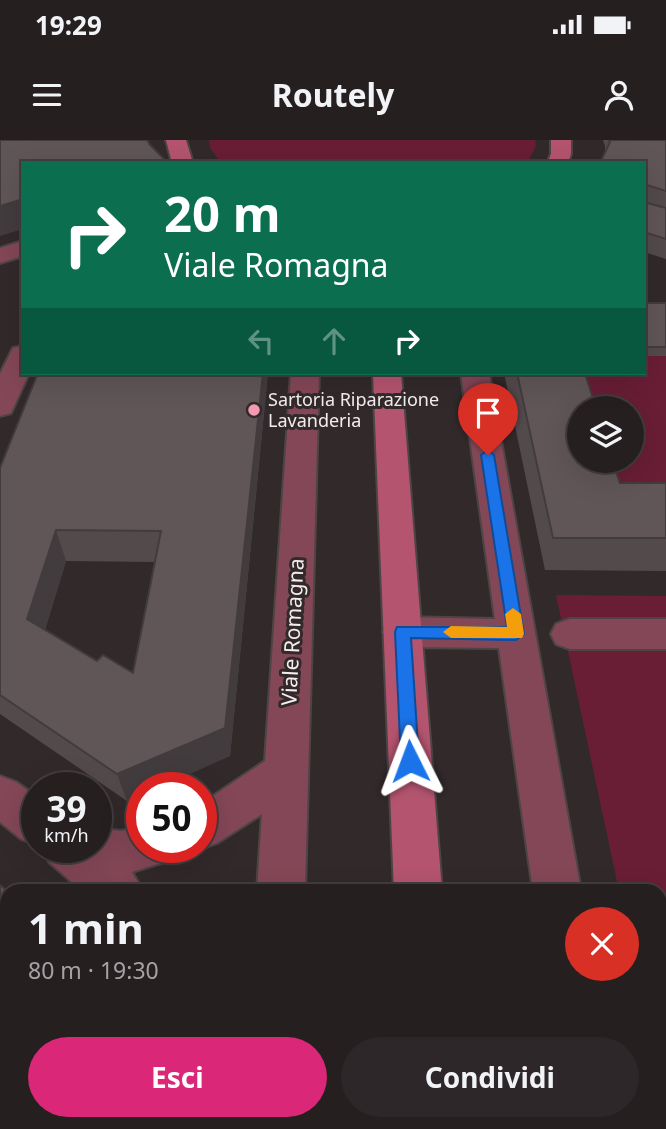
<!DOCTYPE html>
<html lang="it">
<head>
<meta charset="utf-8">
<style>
  :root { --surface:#261f20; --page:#2e2729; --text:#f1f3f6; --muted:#a4a2a5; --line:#423d3e; --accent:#db2777 }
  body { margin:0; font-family:"Noto Sans",sans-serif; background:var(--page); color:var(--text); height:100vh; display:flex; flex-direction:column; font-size:26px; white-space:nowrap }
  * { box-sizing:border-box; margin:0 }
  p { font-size:23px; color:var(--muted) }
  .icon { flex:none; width:38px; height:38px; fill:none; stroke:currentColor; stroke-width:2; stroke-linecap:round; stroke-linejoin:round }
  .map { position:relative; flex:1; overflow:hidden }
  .panel { position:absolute; left:0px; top:744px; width:667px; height:247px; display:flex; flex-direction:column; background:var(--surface); border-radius:21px 21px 0 0; box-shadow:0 7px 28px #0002,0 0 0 2px var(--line) }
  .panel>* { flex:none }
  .guide { position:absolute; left:21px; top:21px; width:625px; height:214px; border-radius:0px; box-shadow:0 7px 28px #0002,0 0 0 2px var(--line); background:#0b6e4f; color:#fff; overflow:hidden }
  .controls { position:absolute; left:567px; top:256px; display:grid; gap:14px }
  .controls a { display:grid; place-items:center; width:77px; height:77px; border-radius:50%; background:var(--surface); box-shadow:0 7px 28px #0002,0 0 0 2px var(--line); font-size:35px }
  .speed { position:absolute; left:21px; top:632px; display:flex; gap:14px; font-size:35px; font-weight:700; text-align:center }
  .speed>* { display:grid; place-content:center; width:91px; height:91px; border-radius:50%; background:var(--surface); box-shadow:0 7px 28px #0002,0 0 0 2px var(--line); line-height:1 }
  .speed small { font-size:18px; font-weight:400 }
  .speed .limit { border:10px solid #d22; background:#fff; color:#111 }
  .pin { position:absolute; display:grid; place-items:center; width:60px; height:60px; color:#fff; margin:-72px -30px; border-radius:50% 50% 50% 0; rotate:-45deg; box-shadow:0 0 7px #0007 }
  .pin .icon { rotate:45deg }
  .me { position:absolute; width:77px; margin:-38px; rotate:357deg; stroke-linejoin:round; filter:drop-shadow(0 0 5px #0008) }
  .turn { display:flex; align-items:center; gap:24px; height:147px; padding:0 28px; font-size:32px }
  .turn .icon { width:91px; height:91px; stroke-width:2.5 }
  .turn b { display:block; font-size:49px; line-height:60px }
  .lanes { display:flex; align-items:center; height:66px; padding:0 28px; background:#0003; justify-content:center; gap:35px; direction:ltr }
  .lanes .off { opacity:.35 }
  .round { display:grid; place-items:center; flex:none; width:74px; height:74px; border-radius:37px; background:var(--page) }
  .headline { display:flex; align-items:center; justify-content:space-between; height:119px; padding:0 28px }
  h1 { font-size:42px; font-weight:700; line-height:52px }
  .button { display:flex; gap:14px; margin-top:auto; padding:14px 28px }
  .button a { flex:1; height:80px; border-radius:42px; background:var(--accent); color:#fff; font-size:28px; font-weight:700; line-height:80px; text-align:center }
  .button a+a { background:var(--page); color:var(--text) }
  .status { display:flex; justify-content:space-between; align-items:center; height:49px; padding:0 35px; background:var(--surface); direction:ltr }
  .status svg { height:19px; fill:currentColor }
  header { display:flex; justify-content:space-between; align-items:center; height:91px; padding:0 28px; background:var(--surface); font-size:32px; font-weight:700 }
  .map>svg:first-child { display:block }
</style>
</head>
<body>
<div class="status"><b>19:29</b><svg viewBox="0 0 49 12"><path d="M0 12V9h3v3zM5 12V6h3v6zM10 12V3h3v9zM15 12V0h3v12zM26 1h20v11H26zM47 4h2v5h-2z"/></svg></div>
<header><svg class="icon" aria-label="menu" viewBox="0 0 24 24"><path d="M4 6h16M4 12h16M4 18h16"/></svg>Routely<svg class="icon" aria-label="person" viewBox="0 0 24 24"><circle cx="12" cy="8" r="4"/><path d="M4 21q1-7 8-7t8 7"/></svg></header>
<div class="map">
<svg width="666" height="989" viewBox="0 0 666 989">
  <rect width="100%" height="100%" fill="#32292b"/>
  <path fill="#691e36" d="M209 0H535L536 6 527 23H221L210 8Z
    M644 216H666V376H609L593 320H632V268H579L567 233H644Z
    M556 455 666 456V971L660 942V751H619Z"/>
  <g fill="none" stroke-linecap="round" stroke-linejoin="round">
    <defs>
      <path id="street" d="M23 101V116L0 123V108Z
        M23 206V233H29L11 273 0 276V234L13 208Z
        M291 233H319L305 751H257L262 674 217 703 201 709 196 707H201V664L265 621Z
        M461 233H489L581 751H533L499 508 402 507 388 502 383 492 388 482 402 477 495 479Z
        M570 479H666V509H570L556 504 551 494 556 484Z
        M0 636 16 642 37 657V705L21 699 0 682Z
        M142 687V707H171L164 722 132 732 143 751H82L49 722 42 707H96V688L120 691Z
        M239 984H295L296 989H238Z
        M569 984H625L627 989H569Z"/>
      <path id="secondary" d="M166 0H186L193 23H172Z
        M551 0H571V14L568 23H547L551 14Z
        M373 233H401L442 751H394Z
        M404 984H460L461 989H403Z"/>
    </defs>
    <use href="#street" stroke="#4d4446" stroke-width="4"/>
    <use href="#secondary" stroke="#4d4446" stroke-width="4"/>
    <use href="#street" fill="#844757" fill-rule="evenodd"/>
    <use href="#secondary" fill="#b4546f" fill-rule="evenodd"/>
  </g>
  <path fill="#534a4c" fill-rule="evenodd" d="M603 0H666V119L644 112V23L605 11V6Z
    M644 163H666V216H644Z
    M38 233H268L230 616 142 648V655L127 661 0 574V328ZM66 421 155 422 133 533 97 521 45 490Z
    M504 233H585L620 343H666V431L545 430Z"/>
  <path fill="#433c3e" d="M23 59V89L0 96V66Z
    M263 233H268L230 616 159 648H142V655L127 661 117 634Z
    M56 390 66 421 39 509 27 479Z
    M192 984H201V989H192Z"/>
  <path fill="#605658" stroke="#433c3e" stroke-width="2" fill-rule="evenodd" d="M0 0H147L150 5 168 23H23V59L0 66Z
    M609 0H666V51L647 45V63L666 68V99L644 92V23H600L610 2Z
    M644 163H666V207H644Z
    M38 233H263L225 588 117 634 0 555V328ZM56 390 161 391 133 533 103 515 97 521 27 479Z
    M517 233H585L596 268H579V320H612L620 343H666V398H553Z
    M0 745 7 751V906L0 900Z
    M40 984H192V989H39Z"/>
  <path fill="#1a73e8" stroke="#114b97" stroke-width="2" d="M488 310 494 315 524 494 516 500 411 498 419 621 417 627 410 629 404 627 401 621 395 492 397 487H507L481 315Z"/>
  <path fill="#f59e0b" d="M513 468 521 474 524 494 522 498H451L443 492 451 486 507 487 505 474Z"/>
  <circle fill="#f29aaf" stroke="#32292b" stroke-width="2.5" cx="254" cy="270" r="7"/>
  <g text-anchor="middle" stroke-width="6" stroke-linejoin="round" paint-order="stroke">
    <g font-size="18" fill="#f4edef" stroke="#32292b" text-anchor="start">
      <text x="268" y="266">Sartoria Riparazione<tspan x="268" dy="21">Lavanderia</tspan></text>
    </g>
    <g font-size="21" fill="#f4edef" stroke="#32292b">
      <text transform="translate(293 492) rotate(-87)" y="7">Viale Romagna</text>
    </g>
  </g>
</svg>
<div class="controls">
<a><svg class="icon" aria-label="layers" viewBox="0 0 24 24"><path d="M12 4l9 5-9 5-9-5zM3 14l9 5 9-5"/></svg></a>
</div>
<div class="speed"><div>39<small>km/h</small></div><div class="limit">50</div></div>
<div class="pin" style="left:488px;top:315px;background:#d93025"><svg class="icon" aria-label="arrive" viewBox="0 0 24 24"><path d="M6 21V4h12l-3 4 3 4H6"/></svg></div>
<svg class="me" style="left:410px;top:621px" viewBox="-20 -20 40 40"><path d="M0-17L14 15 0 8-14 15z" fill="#1a73e8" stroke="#fff" stroke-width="4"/></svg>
<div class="guide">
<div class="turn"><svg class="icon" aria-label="right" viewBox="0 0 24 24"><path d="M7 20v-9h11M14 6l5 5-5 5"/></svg><div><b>20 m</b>Viale Romagna</div></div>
<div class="lanes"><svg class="icon off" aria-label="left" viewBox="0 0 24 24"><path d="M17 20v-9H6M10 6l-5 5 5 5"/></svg><svg class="icon off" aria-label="ahead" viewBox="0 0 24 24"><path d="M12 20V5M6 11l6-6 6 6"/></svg><svg class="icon" aria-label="right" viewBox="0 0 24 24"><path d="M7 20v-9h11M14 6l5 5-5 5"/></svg></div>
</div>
<section class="panel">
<div class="headline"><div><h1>1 min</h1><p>80 m · 19:30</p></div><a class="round" style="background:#d93025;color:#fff"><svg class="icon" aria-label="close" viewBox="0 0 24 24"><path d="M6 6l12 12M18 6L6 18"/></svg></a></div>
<div class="button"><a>Esci</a><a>Condividi</a></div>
</section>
</div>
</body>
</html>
